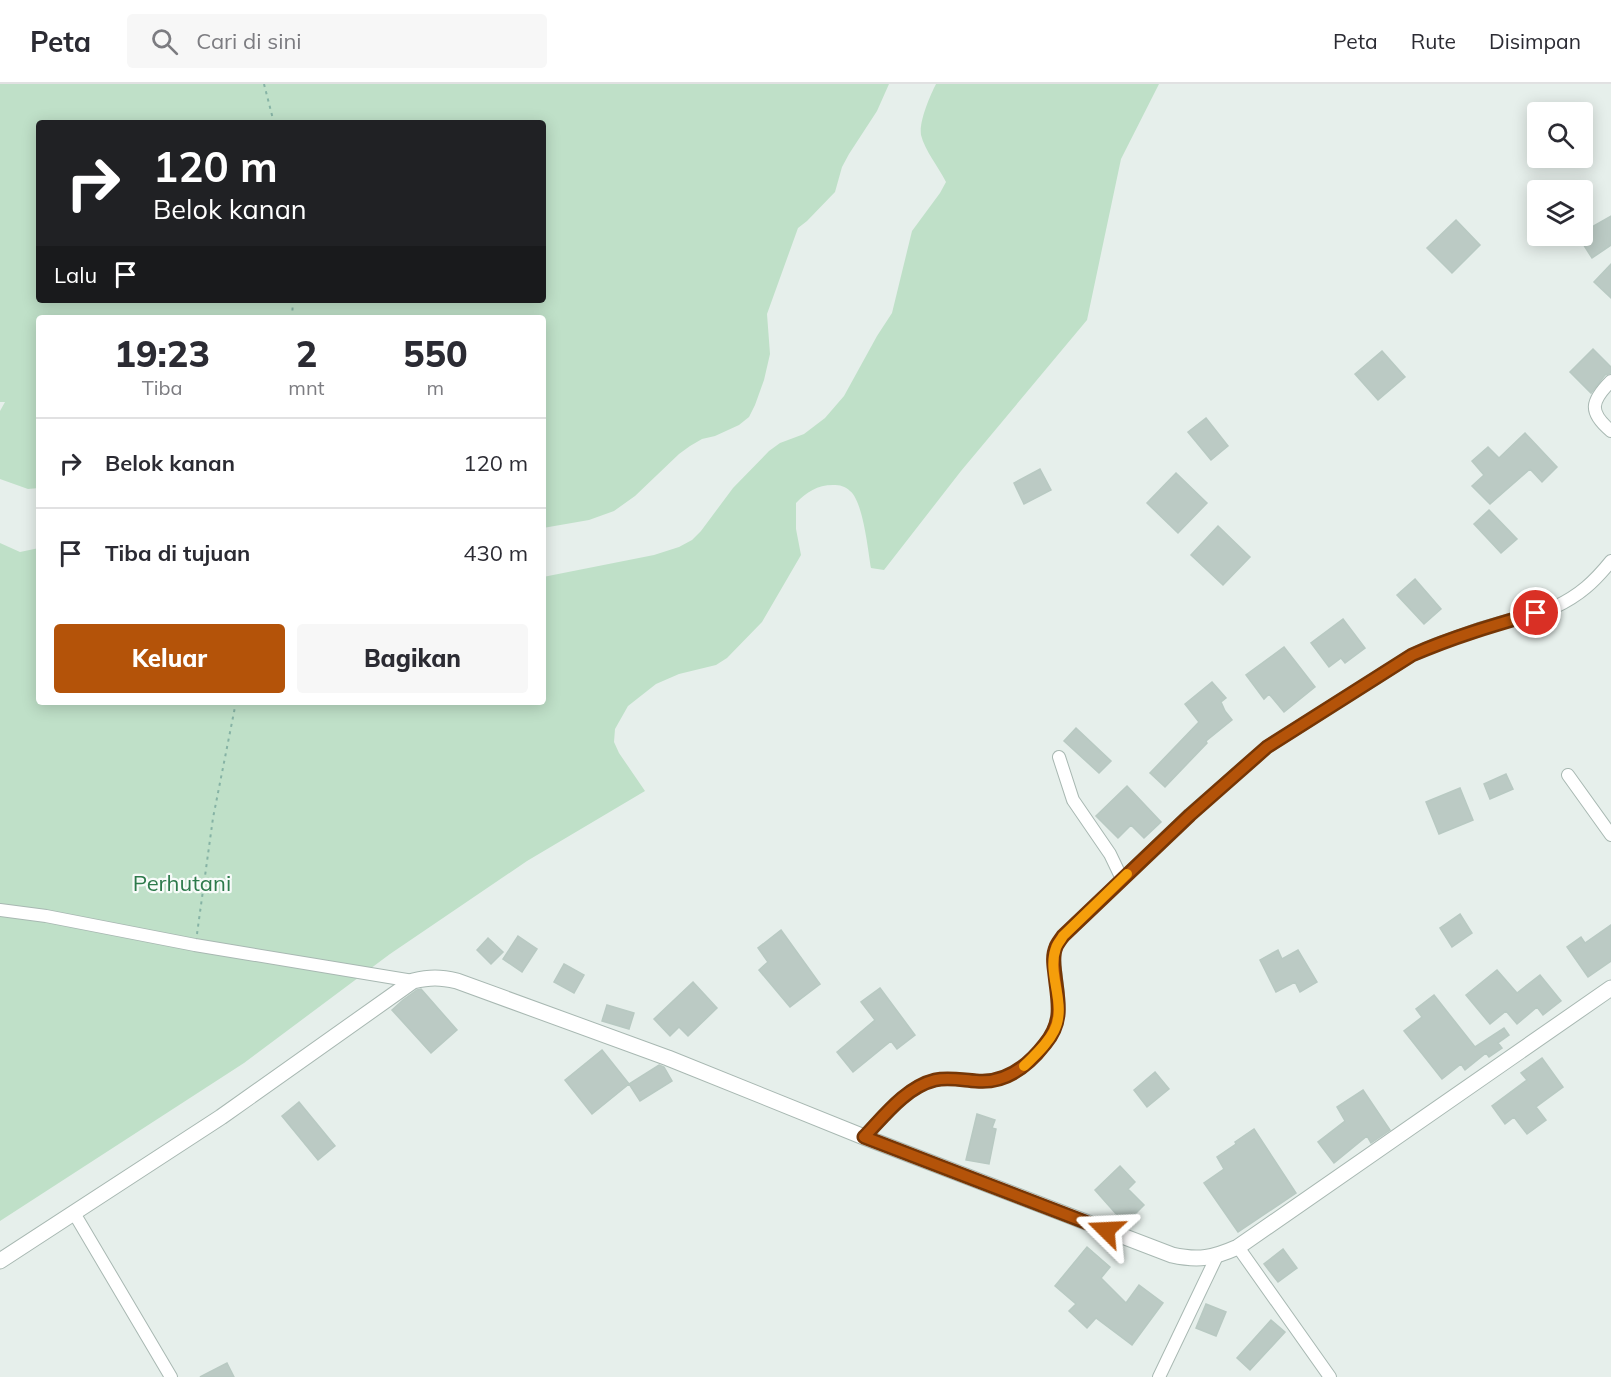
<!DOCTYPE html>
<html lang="id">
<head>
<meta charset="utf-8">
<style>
  :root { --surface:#fff; --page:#f7f7f7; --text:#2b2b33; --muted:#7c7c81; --line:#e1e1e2; --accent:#b45309 }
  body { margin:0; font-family:Mulish,sans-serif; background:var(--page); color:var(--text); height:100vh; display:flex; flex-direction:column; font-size:22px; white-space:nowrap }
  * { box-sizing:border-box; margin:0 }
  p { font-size:20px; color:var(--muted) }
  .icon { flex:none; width:33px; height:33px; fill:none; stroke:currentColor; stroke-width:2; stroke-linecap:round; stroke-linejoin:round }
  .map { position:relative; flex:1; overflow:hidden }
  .panel { position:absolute; left:36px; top:231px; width:510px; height:390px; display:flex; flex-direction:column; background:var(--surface); border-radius:6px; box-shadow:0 3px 15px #0003 }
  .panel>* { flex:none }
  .banner { position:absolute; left:36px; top:36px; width:510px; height:183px; border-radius:6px; box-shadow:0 3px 15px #0003; background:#202124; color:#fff; overflow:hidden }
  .tools { position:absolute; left:1527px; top:18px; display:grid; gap:12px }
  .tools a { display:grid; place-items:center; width:66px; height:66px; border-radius:6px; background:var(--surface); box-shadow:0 3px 15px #0003; font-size:30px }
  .pin { position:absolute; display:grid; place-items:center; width:51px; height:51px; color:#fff; margin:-26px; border:3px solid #fff; border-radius:50%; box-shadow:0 2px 6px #0007 }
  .me { position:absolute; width:66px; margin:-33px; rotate:291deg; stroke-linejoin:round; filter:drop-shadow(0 0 4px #0008) }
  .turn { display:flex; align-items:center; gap:21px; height:126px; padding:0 18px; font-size:27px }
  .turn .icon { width:78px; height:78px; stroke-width:2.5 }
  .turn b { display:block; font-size:42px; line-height:51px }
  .then { display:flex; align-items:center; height:57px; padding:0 18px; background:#0003; gap:12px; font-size:22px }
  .eta { display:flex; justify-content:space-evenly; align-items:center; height:102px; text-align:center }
  .eta b { font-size:36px; font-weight:800; line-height:42px }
  .cta { display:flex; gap:12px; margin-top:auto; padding:12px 18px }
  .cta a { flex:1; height:69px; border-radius:6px; background:var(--accent); color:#fff; font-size:24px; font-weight:800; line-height:69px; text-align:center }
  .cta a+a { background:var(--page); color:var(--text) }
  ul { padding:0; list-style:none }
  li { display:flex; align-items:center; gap:18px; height:90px; padding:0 18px; border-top:2px solid var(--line) }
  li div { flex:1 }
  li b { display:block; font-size:22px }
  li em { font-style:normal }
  header { display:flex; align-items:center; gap:36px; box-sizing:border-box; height:84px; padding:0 30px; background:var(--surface); border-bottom:2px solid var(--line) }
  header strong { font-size:28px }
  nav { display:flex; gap:33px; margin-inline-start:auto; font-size:21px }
  .search { width:420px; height:54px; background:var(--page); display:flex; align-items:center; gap:15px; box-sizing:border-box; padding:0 21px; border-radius:6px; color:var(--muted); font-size:22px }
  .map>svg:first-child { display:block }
</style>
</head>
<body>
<header>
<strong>Peta</strong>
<div class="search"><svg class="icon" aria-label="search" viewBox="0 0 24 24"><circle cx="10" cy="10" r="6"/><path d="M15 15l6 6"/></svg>Cari di sini</div>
<nav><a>Peta</a><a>Rute</a><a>Disimpan</a></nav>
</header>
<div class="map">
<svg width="1611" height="1293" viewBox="0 0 1611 1293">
  <rect width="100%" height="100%" fill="#e6efeb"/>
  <path fill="#bfe0c8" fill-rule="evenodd" d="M0 0H889L877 27 849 70 842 83 835 108 807 137 798 144 767 230 770 270 764 296 755 321 749 333 739 341 715 352 702 355 690 362 679 370 635 412 614 427 589 436 543 444V234H39V404L28 405 0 395V327L5 318H0ZM39 39H543V216H39Z
    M936 0H1159L1121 75 1087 236 961 387 884 486 871 484C868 466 863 417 850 407 845 402 840 401 833 401 817 401 807 408 796 419V445L801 471 762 538 727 574 716 581 679 590 656 600 628 622 615 645 614 658 619 669 645 707 527 777 390 870 244 979 0 1137V459L20 468 39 464V618H543V493L654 471 679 463 692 456 701 447 733 404 769 367 780 359 804 350 825 334 844 312 877 252 892 229 912 147 940 109 946 98C938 82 925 67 921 51 919 37 930 12 936 0Z"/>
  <path fill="#bbcac4" stroke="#b8c9c2" stroke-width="1.5" d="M1582 129 1592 143 1611 132V161L1592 174 1578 152H1582Z
    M1456 136 1480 161 1452 189 1427 164Z
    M1611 180V214L1594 198Z
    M1593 265 1611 283V289L1605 291 1591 309 1570 288Z
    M1382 267 1405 293 1378 316 1355 290Z
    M1206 334 1228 362 1211 376 1188 348Z
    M1525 349 1557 383 1542 398 1530 385 1490 420 1472 402 1484 391 1472 377 1488 363 1499 374Z
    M1040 385 1051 406 1024 420 1014 399Z
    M1176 389 1207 419 1178 449 1147 419Z
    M1489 426 1517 455 1501 469 1474 440Z
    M1218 442 1250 473 1223 501 1191 471Z
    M1415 495 1441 525 1424 540 1397 511Z
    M1343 535 1365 564 1345 579 1341 574 1329 583 1311 559Z
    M1284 563 1315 603 1284 628 1269 610 1264 615 1246 591Z
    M1212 598 1226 614 1221 618 1225 627 1232 636 1206 657 1207 659 1165 703 1150 689 1199 638 1185 620Z
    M1076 644 1111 677 1099 689 1064 657Z
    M1506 690 1513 705 1490 715 1484 700Z
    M1127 702 1161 738 1144 754 1131 741 1118 754 1096 732Z
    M1460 704 1473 736 1439 750 1426 718Z
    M1460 830 1472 849 1452 863 1440 844Z
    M1611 841V877L1588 893 1567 863 1581 853 1585 859Z
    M781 846 820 900 790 923 759 886 768 878 758 864Z
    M518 852 537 865 522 888 503 875Z
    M488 854 503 868 491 880 477 866Z
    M1278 866 1282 875 1298 866 1317 898 1300 908 1295 898 1276 908 1260 876Z
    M564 880 584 891 574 909 554 898Z
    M1497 886 1517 909 1540 891 1561 917 1543 931 1537 923 1517 940 1506 927 1490 940 1466 911Z
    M693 898 717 924 688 952 679 943 670 952 654 935Z
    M880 904 915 951 897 965 891 957 853 988 837 968 875 936 861 918Z
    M421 905 457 946 431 969 392 926 403 916 417 906Z
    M1434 911 1475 963 1504 944 1509 951 1498 959 1502 964 1489 973 1486 969 1465 986 1461 980 1442 995 1404 947 1422 933 1416 925Z
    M607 921 634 929 629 945 602 937Z
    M602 966 629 1000 592 1030 565 996Z
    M1542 974 1563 1003 1536 1023 1546 1036 1527 1050 1514 1033 1505 1040 1492 1022 1527 996 1521 989Z
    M659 981 664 983 672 997 640 1017 629 1000Z
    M1155 988 1169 1005 1147 1023 1134 1006Z
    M1363 1006 1390 1046 1371 1059 1367 1052 1334 1079 1318 1058 1345 1037 1337 1023Z
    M299 1018 335 1062 318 1076 282 1032Z
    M977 1030 995 1036 992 1044 996 1045 989 1080 966 1076Z
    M1254 1045 1296 1109 1238 1148 1204 1099 1224 1085 1217 1073 1236 1060 1235 1058Z
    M1120 1082 1135 1098 1128 1105 1144 1121 1125 1140 1095 1106Z
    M1087 1163 1110 1183 1101 1194 1126 1219 1139 1201 1163 1219 1132 1261 1096 1234 1087 1244 1069 1227 1076 1220 1055 1202Z
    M1283 1165 1297 1184 1278 1198 1264 1180Z
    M1206 1220 1226 1228 1216 1252 1196 1244Z
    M1271 1236 1285 1248 1250 1286 1237 1274Z
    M227 1279 234 1293H200Z"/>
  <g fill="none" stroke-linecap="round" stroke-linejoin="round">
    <defs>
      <path id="minor" d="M1611 297C1591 317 1588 328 1611 347
        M1059 673 1073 716 1110 770 1122 795
        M1568 691 1611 751
        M0 826 46 832 195 861 413 897
        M864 1053C884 1032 906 1003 935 996 948 993 962 996 976 997 1005 1000 1028 982 1045 960 1065 935 1058 915 1055 886 1054 879 1053 870 1056 863 1057 860 1061 855 1063 852L1189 731 1267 663 1412 571 1437 560 1479 545 1555 523C1580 511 1594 498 1611 477
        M74 1129 171 1293
        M1238 1163 1330 1293
        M1159 1293 1217 1172"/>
      <path id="tertiary" d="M0 1177 221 1033 413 897C430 893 440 893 457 897L668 974 864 1053 1172 1171C1199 1177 1213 1174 1238 1163L1611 904"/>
    </defs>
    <use href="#minor" stroke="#a8b8b2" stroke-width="14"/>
    <use href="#tertiary" stroke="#a8b8b2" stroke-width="17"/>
    <path stroke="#86b3a5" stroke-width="2" stroke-dasharray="3 4.5" stroke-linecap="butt" d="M264 0 274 39
      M292 234 293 216
      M197 850 213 734 236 618"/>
    <use href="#minor" stroke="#fff" stroke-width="12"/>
    <use href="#tertiary" stroke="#fff" stroke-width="15"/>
  </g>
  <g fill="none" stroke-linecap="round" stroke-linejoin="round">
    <defs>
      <path id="route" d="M1106 1146 864 1053C884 1032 906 1003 935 996 948 993 962 996 976 997 1005 1000 1028 982 1045 960 1064 937 1058 918 1055 891 1054 882 1052 872 1056 863 1057 860 1061 855 1063 852L1190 731 1267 663 1412 571C1453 553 1494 541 1536 529"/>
    </defs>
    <use href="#route" stroke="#753606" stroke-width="15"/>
    <use href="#route" stroke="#b45309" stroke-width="10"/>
    <path stroke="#f59e0b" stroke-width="10" d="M1024 982C1035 971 1047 961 1054 947 1068 920 1046 891 1056 864 1057 860 1061 856 1063 852L1127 790"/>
  </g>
  <g text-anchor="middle" stroke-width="4.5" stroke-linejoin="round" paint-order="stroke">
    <g font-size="22" fill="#2d7a4b" stroke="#f7fbf9">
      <text x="182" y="807">Perhutani</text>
    </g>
  </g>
</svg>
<div class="tools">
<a><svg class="icon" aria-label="search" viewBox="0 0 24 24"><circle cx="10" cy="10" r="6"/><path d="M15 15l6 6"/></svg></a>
<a><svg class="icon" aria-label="layers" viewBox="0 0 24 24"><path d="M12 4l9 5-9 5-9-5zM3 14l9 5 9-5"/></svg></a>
</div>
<div class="pin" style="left:1536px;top:529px;background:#d93025"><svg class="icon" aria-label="arrive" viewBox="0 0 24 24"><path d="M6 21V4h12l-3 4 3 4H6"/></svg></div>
<svg class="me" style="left:1106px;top:1146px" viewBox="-20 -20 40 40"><path d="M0-17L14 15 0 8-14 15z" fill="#b45309" stroke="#fff" stroke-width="4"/></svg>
<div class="banner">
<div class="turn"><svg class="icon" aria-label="right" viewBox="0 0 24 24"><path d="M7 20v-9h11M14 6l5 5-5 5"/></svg><div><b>120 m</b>Belok kanan</div></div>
<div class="then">Lalu<svg class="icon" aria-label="arrive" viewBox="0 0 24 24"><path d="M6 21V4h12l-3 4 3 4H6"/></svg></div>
</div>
<section class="panel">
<div class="eta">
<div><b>19:23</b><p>Tiba</p></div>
<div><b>2</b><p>mnt</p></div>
<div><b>550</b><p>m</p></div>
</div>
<ul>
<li><svg class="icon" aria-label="right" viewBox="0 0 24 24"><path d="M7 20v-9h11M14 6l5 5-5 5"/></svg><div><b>Belok kanan</b></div><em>120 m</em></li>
<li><svg class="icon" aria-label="arrive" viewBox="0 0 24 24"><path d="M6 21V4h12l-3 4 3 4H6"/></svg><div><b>Tiba di tujuan</b></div><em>430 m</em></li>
</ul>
<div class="cta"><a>Keluar</a><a>Bagikan</a></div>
</section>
</div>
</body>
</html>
